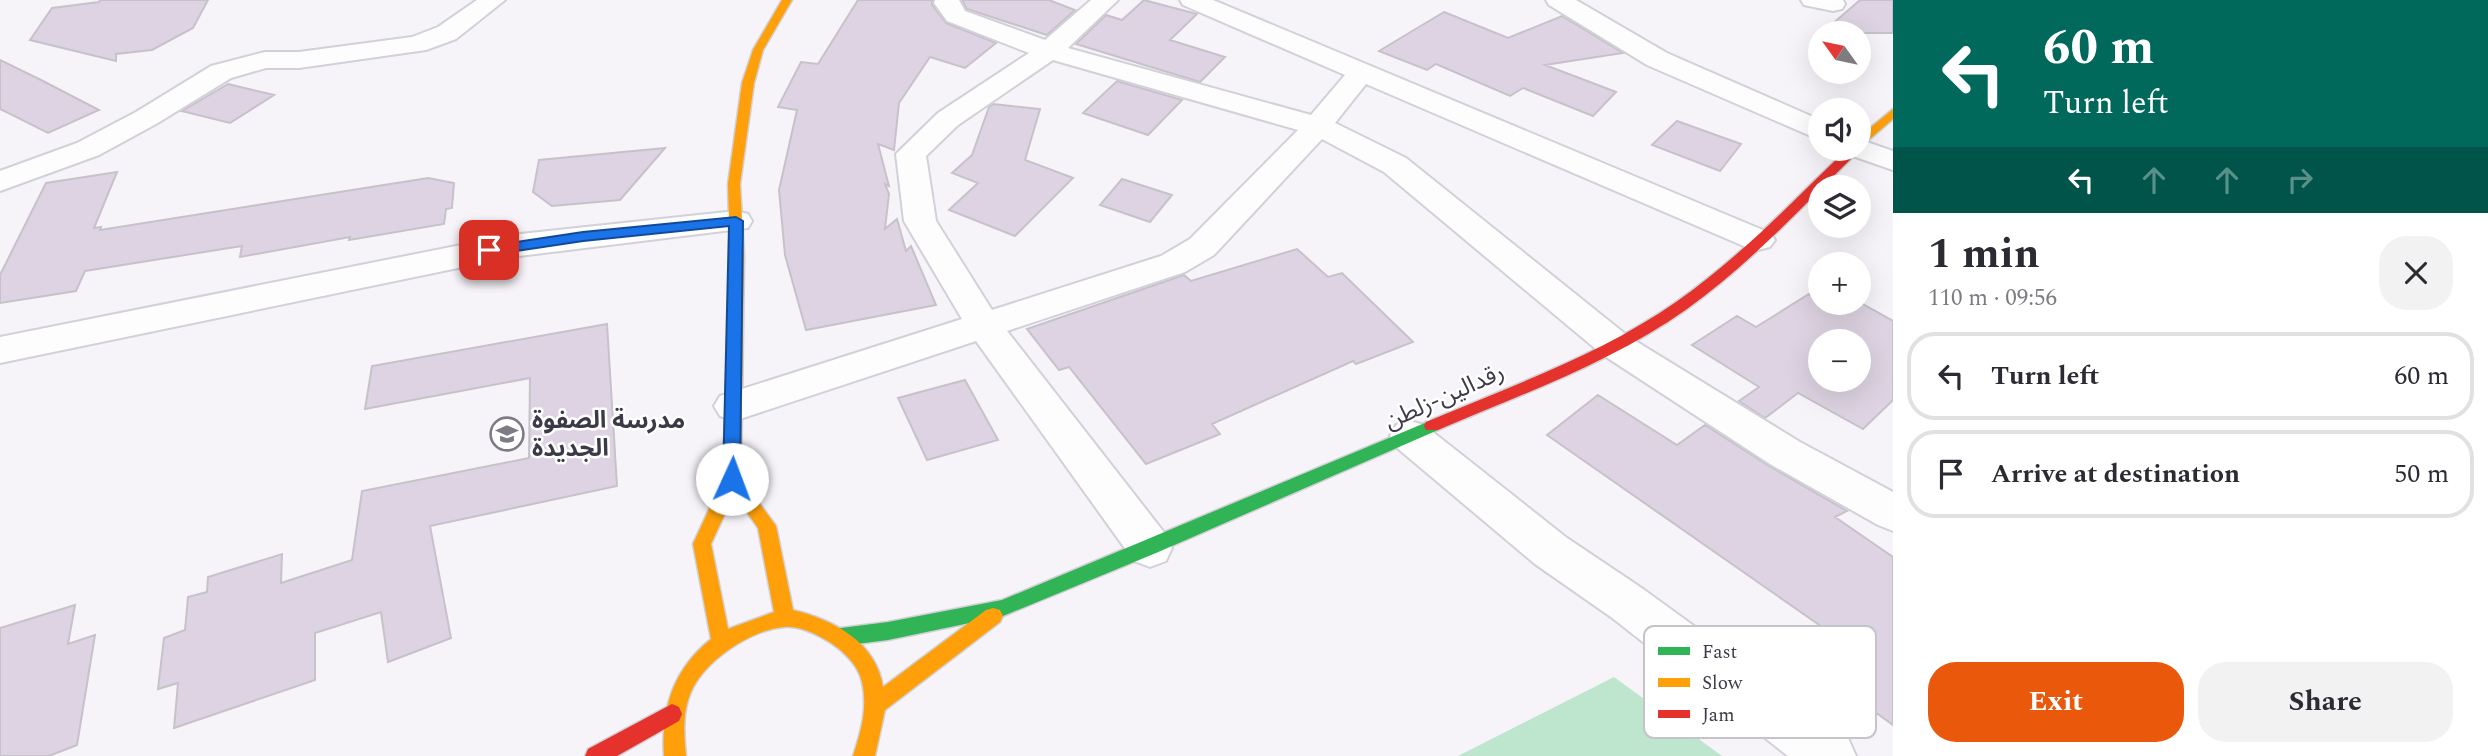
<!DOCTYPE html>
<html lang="en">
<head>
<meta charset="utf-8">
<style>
  :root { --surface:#fff; --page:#f2f2f3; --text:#2b2b33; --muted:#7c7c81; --line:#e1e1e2; --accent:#ea580c }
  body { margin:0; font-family:Spectral,"Noto Sans Arabic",serif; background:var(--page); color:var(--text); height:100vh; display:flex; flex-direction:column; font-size:26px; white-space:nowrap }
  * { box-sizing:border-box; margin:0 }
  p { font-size:23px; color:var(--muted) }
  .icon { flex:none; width:38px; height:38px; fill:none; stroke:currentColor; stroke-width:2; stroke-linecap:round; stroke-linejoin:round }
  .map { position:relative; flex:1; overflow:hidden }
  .details { display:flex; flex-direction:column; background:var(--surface); width:595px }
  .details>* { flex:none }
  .guide { background:#00695c; color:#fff; overflow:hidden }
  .needle { width:46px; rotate:303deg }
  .buttons { position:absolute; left:1808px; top:21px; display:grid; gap:14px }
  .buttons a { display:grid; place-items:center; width:63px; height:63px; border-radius:50%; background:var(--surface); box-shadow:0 7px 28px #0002; font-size:35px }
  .pin { position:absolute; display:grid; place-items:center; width:60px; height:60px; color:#fff; margin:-30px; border-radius:14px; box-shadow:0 4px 10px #0006 }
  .me { position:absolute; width:77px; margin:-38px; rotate:2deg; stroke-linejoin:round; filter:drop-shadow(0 0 5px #0008) }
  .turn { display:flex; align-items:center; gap:24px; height:147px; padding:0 35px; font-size:32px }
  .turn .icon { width:91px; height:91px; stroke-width:2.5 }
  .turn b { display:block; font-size:49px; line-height:60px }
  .lanes { display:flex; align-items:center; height:66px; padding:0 35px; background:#0003; justify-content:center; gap:35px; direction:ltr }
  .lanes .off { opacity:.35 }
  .round { display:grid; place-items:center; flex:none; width:74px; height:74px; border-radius:28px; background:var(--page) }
  .head { display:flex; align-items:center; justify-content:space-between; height:119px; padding:0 35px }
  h1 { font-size:42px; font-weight:700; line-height:52px }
  .button { display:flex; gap:14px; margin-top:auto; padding:14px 35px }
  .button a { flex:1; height:80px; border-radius:28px; background:var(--accent); color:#fff; font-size:28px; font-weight:700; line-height:80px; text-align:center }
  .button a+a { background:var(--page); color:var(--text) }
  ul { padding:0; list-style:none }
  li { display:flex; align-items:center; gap:21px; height:88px; margin:0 14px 10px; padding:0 21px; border:4px solid var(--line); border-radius:28px }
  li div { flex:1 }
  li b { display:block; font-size:26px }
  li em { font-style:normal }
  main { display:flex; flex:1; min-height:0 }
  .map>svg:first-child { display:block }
</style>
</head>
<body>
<main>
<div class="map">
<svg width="1893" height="756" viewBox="0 0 1893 756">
  <rect width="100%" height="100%" fill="#f6f4f9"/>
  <path fill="#bee5cd" d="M1614 677 1722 756H1458Z"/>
  <path fill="#ddd3e2" stroke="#c7c2ca" stroke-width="2" fill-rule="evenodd" d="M100 0H208L193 28 152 50 116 54V61L30 40 52 8 99 2Z
    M858 0H932V5L946 23 996 43 965 68 930 57 899 103 894 150 878 144 889 186 885 184 889 194 885 229 897 219 906 251 911 246 936 305 806 330 785 255 779 190 797 110 778 107 801 62 818 64Z
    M962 0H1049L1075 10 1047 35 967 9Z
    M1144 0 1197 14 1170 40 1225 57 1200 82 1076 44 1106 15 1122 20Z
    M1860 0H1893V33H1822Z
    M1444 12 1508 38 1562 16 1623 53 1545 65 1616 92 1593 116 1523 88 1510 96 1436 64 1427 70 1379 51Z
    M0 60 43 81 99 110 48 133 0 109Z
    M1117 81 1182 100 1148 135 1083 113Z
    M228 84 274 95 230 123 182 111Z
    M993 104 1040 109 1025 160 1073 178 1015 236 949 210 978 183 952 173 972 155 989 107Z
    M1677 121 1741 144 1720 171 1652 145Z
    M665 148 620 200 552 206 533 192 539 160Z
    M117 172 94 228 101 227 100 230 428 178 454 183 452 208 446 209 444 224 349 240 350 237 240 257 242 246 85 271 76 291 0 303V275L46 183Z
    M1122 179 1172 195 1150 222 1100 205Z
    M1297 249 1328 277 1342 273 1413 342 1356 364 1353 361 1212 424 1220 434 1146 464 1069 367 1059 370 1027 329 1184 275 1191 281Z
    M1809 294 1842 313 1859 302 1893 321V400L1863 429 1798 393 1765 418 1739 401 1759 387 1692 345 1737 316 1756 327ZM1820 341H1858V380H1820Z
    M607 324 617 486 430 526 451 638 388 662 381 612 315 633V680L174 728 178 683 158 689 164 638 185 630 188 597 207 592 208 577 282 554 281 583 352 560 362 491 529 458 530 378 365 409 372 366Z
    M965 380 998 440 927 460 898 398Z
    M1598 395 1677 445 1705 425 1769 466 1847 511 1835 517 1893 557V725L1802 659 1835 636 1547 435Z
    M75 605 68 644 95 635 77 745 49 756H0V628Z"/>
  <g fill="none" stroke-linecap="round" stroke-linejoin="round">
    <defs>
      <path id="street" d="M477 0H505L456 39 426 50 299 68H266L231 78 156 124 99 155 0 191V171L77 143 136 112 211 66 265 52H299L412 37 438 27Z
        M935 0H959L965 11 1045 40 1091 0H1118L1068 48 1311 115 1345 75 1183 5 1180 0H1213L1770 233 1775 240 1770 247 1758 250 1746 247 1366 84 1335 123 1406 158 1629 337 1800 442 1893 492V531L1878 525 1770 464 1603 355 1384 172 1322 139 1214 255 1185 272 1007 331 1166 535 1172 548 1166 561 1150 567 1134 561 976 341 734 421 720 416 714 406 720 396 962 319 904 221 896 154 938 113 1029 53 947 21 934 3ZM1053 60 1298 130 1190 239 1161 256 992 310 936 221 926 156 958 125Z
        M1546 0H1576L1667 53 1820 120V140L1647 65 1549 5Z
        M1801 0H1843L1845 4 1842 9 1833 11 1804 5Z
        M1858 139 1893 151V170L1847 154 1843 149H1858Z
        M736 211 748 214 752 221 748 228 511 257 0 363V337L511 235Z
        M1410 421 1424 425 1567 538 1643 589 1848 738 1856 756H1788L1611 617 1535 564 1396 447 1390 436 1396 425Z"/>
      <path id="fast" d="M1432 420 1438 422 1440 426 1438 430 1156 553 1003 616 888 640 841 646 834 643 831 637 834 631 841 628 888 622 1002 600Z"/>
      <path id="slow" d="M782 0H792L763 50 754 83 740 184 744 255 741 478 776 526 793 610C834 620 876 642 883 687L986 610 993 608 1000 610 1003 616 1000 622 885 710 875 756H853C861 732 868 708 862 682 859 668 849 657 838 648 825 638 801 625 784 627 750 630 704 661 691 692 682 713 684 735 686 756H664C661 708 673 670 711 639L693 544 723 479 730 255 728 184 742 83 753 50ZM734 494 758 528 774 612 728 629 711 544Z
        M1893 109V119L1858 149V138Z"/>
      <path id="jam" d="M1858 147 1860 149 1858 152C1804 205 1750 264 1687 309 1611 363 1522 394 1438 430H1426L1424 426 1426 422C1511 386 1600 355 1676 302 1739 258 1792 202 1847 149H1858Z
        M672 704 679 707 682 714 679 721 617 756H585L588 749Z"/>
    </defs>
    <use href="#street" stroke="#d2d0d8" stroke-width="4"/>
    <use href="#fast" stroke="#d1d0d4" stroke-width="3"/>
    <use href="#slow" stroke="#d1d0d4" stroke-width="3"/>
    <use href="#jam" stroke="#d1d0d4" stroke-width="3"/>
    <use href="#street" fill="#fefdfe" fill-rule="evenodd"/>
    <use href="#fast" fill="#30b455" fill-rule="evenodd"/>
    <use href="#slow" fill="#ff9f0a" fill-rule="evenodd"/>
    <use href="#jam" fill="#e5322d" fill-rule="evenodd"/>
  </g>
  <path fill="#1a73e8" stroke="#114b97" stroke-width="2" d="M736 217 743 221 740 479 738 484H726L723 479 729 226 583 241 489 255 482 250 489 246 583 232Z"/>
  <defs>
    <symbol id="school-ring" viewBox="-11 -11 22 22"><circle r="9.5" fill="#fff" stroke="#7e7b86" stroke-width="1.5"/><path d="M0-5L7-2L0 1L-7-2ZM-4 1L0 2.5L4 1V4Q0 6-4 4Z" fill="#7e7b86"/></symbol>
  </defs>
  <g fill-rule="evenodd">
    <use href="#school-ring" x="488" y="415" width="38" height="38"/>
  </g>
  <g text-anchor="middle" stroke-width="5" stroke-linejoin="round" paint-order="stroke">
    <g font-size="24" fill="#3d3a48" stroke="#fff">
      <text transform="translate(1444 396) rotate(-24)" y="8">رقدالين-زلطن</text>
    </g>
    <g font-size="24" font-weight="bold" fill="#3d3a48" stroke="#fff" text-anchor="start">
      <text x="532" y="428">مدرسة الصفوة<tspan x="532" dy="28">الجديدة</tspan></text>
    </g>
  </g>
  <rect x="1644" y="626" width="232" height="112" rx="10" fill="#fff" stroke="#c5c4c8" stroke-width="2"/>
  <rect x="1658" y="647" width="32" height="8" fill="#30b455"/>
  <rect x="1658" y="678" width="32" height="9" fill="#ff9f0a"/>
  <rect x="1658" y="710" width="32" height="8" fill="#e5322d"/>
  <g font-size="19" fill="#3d3a48">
    <text x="1702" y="658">Fast</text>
    <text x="1702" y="689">Slow</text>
    <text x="1702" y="721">Jam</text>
  </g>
</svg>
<div class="buttons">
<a><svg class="needle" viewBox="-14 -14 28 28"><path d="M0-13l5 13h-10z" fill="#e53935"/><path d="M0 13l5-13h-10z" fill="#7c7c81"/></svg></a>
<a><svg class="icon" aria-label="sound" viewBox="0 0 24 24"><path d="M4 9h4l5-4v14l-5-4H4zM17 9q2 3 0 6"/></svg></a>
<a><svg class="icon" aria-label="layers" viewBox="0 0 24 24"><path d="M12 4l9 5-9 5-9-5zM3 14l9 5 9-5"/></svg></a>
<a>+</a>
<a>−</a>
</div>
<div class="pin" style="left:489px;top:250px;background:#d93025"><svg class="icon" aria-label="arrive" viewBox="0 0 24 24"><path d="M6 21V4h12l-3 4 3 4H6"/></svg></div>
<svg class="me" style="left:732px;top:479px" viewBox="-20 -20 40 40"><circle r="19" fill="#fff"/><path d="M0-13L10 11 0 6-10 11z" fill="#1a73e8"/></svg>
</div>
<section class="details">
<div class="guide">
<div class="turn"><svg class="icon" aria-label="left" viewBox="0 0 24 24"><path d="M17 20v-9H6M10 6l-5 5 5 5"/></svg><div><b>60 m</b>Turn left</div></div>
<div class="lanes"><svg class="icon" aria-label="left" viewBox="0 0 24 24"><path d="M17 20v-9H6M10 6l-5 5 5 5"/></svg><svg class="icon off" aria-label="ahead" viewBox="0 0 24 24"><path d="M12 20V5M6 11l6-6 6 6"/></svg><svg class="icon off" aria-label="ahead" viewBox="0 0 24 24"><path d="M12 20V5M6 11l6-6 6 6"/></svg><svg class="icon off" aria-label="right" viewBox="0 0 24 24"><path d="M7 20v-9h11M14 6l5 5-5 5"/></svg></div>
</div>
<div class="head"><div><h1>1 min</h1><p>110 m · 09:56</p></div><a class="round"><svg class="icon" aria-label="close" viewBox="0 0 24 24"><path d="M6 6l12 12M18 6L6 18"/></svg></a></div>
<ul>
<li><svg class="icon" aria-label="left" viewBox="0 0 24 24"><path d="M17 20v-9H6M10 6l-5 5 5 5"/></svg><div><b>Turn left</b></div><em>60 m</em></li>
<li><svg class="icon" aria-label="arrive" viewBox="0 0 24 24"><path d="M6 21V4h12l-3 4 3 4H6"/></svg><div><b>Arrive at destination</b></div><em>50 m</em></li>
</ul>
<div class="button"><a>Exit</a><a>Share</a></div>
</section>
</main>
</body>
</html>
